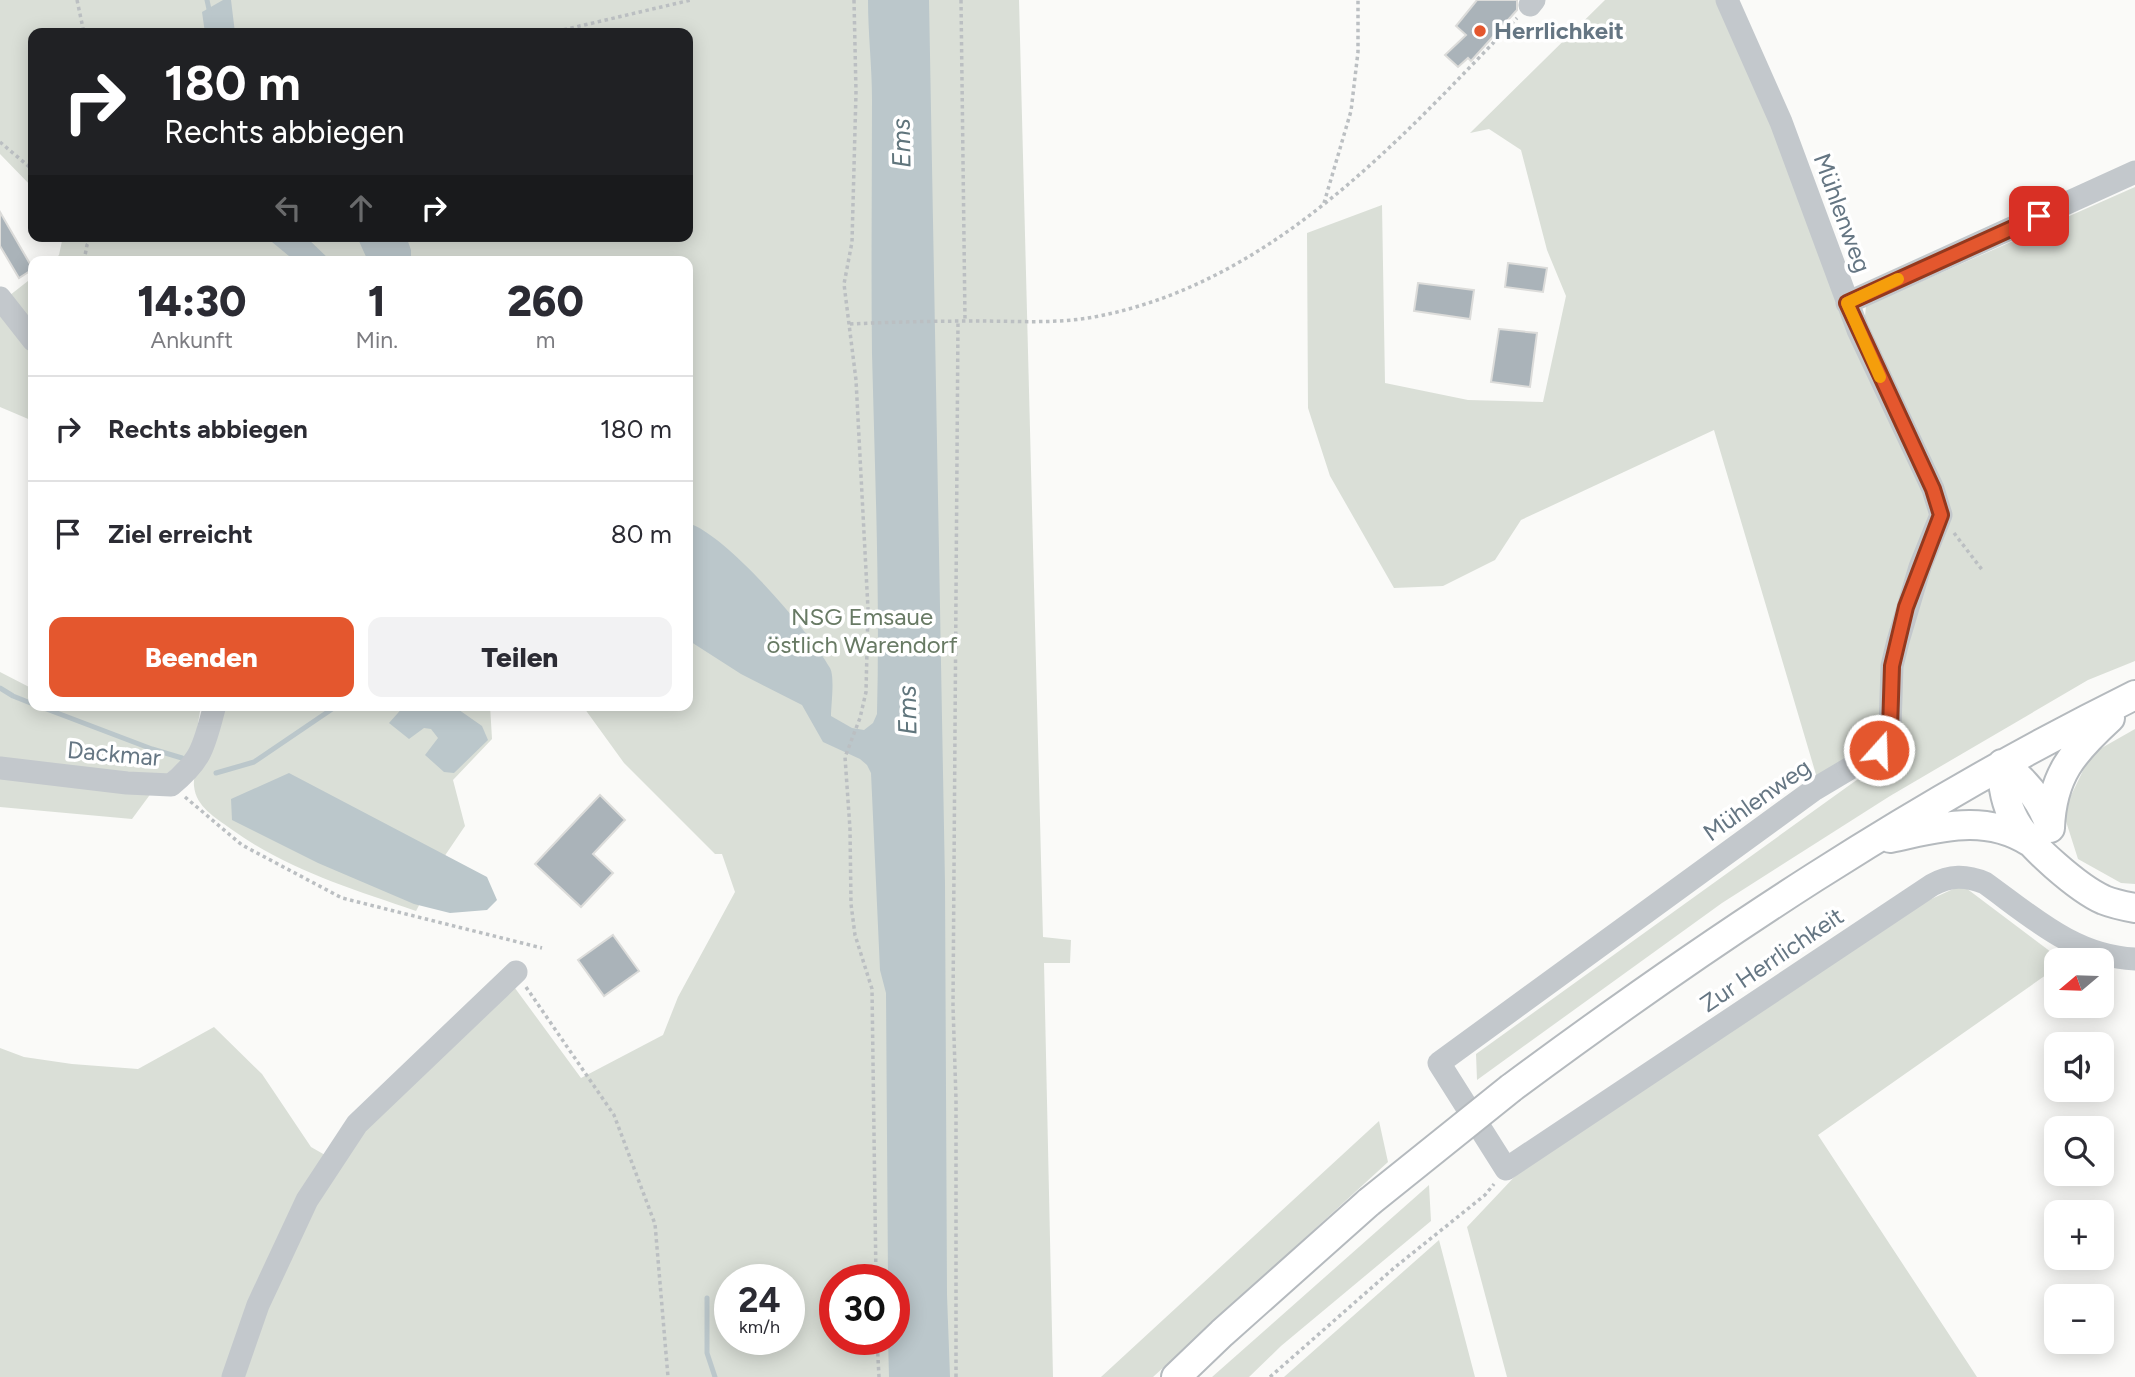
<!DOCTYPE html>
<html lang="de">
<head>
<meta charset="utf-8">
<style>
  :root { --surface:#fff; --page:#f2f2f3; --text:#2b2b33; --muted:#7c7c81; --line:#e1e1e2; --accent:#e4572e }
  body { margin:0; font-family:Figtree,sans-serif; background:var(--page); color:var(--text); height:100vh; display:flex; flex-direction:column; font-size:26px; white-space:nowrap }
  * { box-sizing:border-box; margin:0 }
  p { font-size:23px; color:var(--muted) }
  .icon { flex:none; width:38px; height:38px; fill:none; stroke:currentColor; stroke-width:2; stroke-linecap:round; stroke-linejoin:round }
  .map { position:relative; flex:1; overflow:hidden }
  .sheet { position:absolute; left:28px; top:256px; width:665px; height:455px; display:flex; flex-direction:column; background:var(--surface); border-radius:14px; box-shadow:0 4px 18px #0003 }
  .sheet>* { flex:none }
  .hud { position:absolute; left:28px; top:28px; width:665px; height:214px; border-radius:14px; box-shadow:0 4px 18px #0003; background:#202124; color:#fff; overflow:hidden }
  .needle { width:46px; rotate:251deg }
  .controls { position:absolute; left:2044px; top:948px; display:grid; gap:14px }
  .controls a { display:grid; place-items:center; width:70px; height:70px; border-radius:14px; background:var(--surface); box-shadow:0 4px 18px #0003; font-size:35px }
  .speed { position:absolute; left:714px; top:1264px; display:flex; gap:14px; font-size:35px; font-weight:700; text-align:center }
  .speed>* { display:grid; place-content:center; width:91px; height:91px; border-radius:50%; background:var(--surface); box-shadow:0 4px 18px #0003; line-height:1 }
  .speed small { font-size:18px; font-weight:400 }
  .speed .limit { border:10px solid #d22; background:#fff; color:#111 }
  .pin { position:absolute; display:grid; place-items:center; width:60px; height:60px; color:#fff; margin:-30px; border-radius:14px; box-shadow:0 4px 10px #0006 }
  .me { position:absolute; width:77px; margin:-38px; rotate:20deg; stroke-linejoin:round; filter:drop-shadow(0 0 5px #0008) }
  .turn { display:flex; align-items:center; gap:24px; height:147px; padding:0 21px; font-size:32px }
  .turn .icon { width:91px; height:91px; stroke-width:2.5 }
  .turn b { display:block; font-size:49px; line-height:60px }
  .lanes { display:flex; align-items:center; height:66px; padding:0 21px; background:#0003; justify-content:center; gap:35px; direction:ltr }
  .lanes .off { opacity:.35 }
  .eta { display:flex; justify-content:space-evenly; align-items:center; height:119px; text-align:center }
  .eta b { font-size:42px; font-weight:800; line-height:49px }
  .action { display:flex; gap:14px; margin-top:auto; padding:14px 21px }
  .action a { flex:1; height:80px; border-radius:14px; background:var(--accent); color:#fff; font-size:28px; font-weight:800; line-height:80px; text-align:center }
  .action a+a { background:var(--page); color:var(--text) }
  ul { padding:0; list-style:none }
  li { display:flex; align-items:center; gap:21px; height:105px; padding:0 21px; border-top:2px solid var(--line) }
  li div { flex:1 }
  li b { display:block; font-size:26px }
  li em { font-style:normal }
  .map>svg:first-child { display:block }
</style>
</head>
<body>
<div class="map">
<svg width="2135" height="1377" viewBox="0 0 2135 1377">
  <rect width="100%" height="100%" fill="#fafaf8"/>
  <path fill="#dadfd7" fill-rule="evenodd" d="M0 0H1019L1043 937 1071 940 1070 963H1044L1053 1377H0V1048L24 1057 72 1064 138 1069 214 1027 262 1074 311 1147 339 1163 365 1129 512 984 581 1078 663 1035 678 997 735 892 722 854H715L624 763 582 705H688V261H53L59 255 63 236H688V33H33V188L0 154ZM730 1279H789V1339H730ZM835 1279H894V1339H835Z
    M1605 0H1719L1933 512 1882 730 1868 747 1817 778 1714 430 1521 520 1495 560 1443 586 1394 588 1330 476 1308 408 1307 233 1382 205 1385 383 1468 400 1543 402 1566 296 1547 250 1521 150 1489 129 1470 133Z
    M2135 187V661L2088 680 1890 796 1722 903 1477 1080 1476 1054 1865 774 1906 750 1896 738 1897 668 1949 516 1864 326 1866 306Z
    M33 277V421L0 407V303Z
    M0 672 33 689V705H67L74 709 78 705H201L197 730 188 755 163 777 132 819 0 807Z
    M220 705H490L492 739 453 780 465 826 446 854 416 911C350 888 288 870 231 829 215 817 196 807 194 786 192 770 214 723 220 705Z
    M2135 729V884L2121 883 2078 859 2063 812 2091 754Z
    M1962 885 2063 961H2056V968L1818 1135 1977 1377H1507L1467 1227 1519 1172 1905 911Z
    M1379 1121 1388 1162 1153 1377H1101Z
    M1429 1185 1431 1221 1281 1346 1249 1377H1212Z
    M1439 1240 1475 1377H1284Z"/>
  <path fill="#bbc7cb" d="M223 0H231L235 33H205L202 12Z
    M868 0H929L945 883 947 1295 950 1377H889L888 1339H894V1279H888L886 993 880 970 871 773 867 765 860 759 823 742 802 705 741 674 688 640V523C726 534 810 632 830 668 835 677 831 705 831 716L852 728 864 730 873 723 877 714C880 594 875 474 872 354 871 270 872 185 872 100 872 67 868 34 868 0Z
    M269 236H305L331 261H295L272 242Z
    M360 236H406L411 250V261H368L358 239Z
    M405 705H452L482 726 488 740 454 773 444 772 425 755 438 738 431 729 424 728 409 739 389 723Z
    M289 773 487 877 497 900 487 910 450 913 414 904 318 863 232 820 231 799Z"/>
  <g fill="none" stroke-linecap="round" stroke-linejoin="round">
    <path stroke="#bbc7cb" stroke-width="5" d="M207 0 210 14
      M0 688 13 696 33 704
      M36 705 152 749 182 758
      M216 773 254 762 338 705
      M707 1298V1353L715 1377"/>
  </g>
  <path fill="#aab3b9" stroke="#dcdcda" stroke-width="2" d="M1477 0H1517V10L1471 61 1468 58 1458 67 1445 55 1466 35 1456 26Z
    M0 212 33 269 19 278 0 246Z
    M1508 263 1547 268 1543 292 1505 287Z
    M1418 283 1474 290 1470 319 1414 311Z
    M1499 329 1537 333 1530 387 1491 382Z
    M600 795 625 820 593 854 613 873 581 907 535 864Z
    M613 935 639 971 604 996 578 960Z"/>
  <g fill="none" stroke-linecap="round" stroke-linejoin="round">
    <defs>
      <path id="major" d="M2002 764C2002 784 2005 803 2015 821 2028 845 2079 889 2104 900 2114 904 2124 906 2135 908
        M2002 764C2025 780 2041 800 2050 826
        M2050 828C2052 775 2073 752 2110 718
        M1890 838C1939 828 1984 813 2030 842
        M1511 1088C1709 941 1913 805 2135 695
        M1176 1377 1222 1333 1369 1202"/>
    </defs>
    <use href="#major" stroke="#b5babe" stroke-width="32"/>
    <path stroke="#bbbfc2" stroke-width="3.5" stroke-dasharray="3.5 3.5" stroke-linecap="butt" d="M77 0 84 33
      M854 0 856 92 852 242 844 284 856 380 868 609 866 692 860 718 845 757 850 829 851 904 855 935 872 989 876 1279
      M961 0 965 320
      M550 33 691 0
      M0 142 33 170
      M1324 203 1351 111 1358 52V0
      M84 261 87 245 93 236
      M850 324C892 322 935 321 978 321 1016 321 1056 324 1094 317 1271 284 1399 141 1517 18
      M1954 533 1983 571
      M185 797 242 845 342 898 542 948
      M526 987 614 1115 655 1224 668 1377
      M877 1339 879 1377
      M956 1377V1099L953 1006 958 321
      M1270 1377 1394 1268 1485 1195 1494 1184"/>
    <path stroke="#c3c8cc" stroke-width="23" d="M1727 0 1781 122 1858 330 1933 489 1941 515 1920 567 1898 641 1892 666 1890 728 1888 736 1879 750 1872 755 1815 789 1439 1063 1506 1169 1932 885C1950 875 1966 875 1985 883 2031 916 2075 957 2135 959
      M1530 5 1534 0
      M0 298 33 340
      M1847 303 2135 172
      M0 768 127 783 171 785C204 758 204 744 215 705
      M233 1377 258 1305 307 1200 357 1124 516 972"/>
    <use href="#major" stroke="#fff" stroke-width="28"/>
    <defs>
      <path id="major-bridge" d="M1369 1202 1511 1088"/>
    </defs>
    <use href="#major-bridge" stroke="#b5babe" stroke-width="32" stroke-linecap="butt"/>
    <use href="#major-bridge" stroke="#fff" stroke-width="28"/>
  </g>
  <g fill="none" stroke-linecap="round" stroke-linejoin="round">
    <defs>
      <path id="route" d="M1879 750 1890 729 1892 666 1906 607 1941 515 1933 489 1847 303 2039 216"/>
    </defs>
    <use href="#route" stroke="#94391e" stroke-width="18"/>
    <use href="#route" stroke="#e4572e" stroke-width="12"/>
    <path stroke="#f59e0b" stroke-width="12" d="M1880 377 1847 303 1898 279"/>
  </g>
  <circle fill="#e4572e" stroke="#fff" stroke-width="2.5" cx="1480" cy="31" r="7"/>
  <g text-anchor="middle" stroke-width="7" stroke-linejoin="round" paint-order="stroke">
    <g font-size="24" font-weight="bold" fill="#657683" stroke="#fff" text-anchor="start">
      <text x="1494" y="39">Herrlichkeit</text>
    </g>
    <g font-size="24" fill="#657683" stroke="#fff">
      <text transform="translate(1842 213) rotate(70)" y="8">Mühlenweg</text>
      <text transform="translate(114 754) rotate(5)" y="8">Dackmar</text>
      <text transform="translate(1757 800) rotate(-35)" y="8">Mühlenweg</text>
      <text transform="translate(1772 960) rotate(-34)" y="8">Zur Herrlichkeit</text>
    </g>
    <g font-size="24" fill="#687a64" stroke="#fff">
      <text x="862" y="625">NSG Emsaue<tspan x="862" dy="28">östlich Warendorf</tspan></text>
    </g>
    <g font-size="26" font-style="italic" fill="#60757c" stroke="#fff">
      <text transform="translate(901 143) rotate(-91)" y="9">Ems</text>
      <text transform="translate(907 710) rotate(-91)" y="9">Ems</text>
    </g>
  </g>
</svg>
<div class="controls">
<a><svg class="needle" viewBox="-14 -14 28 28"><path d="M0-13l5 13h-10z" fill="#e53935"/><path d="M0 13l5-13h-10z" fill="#7c7c81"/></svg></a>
<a><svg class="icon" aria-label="sound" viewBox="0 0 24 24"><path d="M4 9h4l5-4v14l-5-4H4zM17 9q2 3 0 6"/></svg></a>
<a><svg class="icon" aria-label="search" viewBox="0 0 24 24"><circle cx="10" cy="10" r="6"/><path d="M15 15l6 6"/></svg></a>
<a>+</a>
<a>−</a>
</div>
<div class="speed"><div>24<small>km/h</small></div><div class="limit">30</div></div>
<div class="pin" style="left:2039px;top:216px;background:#d93025"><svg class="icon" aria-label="arrive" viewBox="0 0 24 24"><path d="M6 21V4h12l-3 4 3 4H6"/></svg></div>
<svg class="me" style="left:1879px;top:750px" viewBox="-20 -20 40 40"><circle r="17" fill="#e4572e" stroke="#fff" stroke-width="3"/><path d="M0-11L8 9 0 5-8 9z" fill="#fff"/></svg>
<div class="hud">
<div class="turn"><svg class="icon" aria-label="right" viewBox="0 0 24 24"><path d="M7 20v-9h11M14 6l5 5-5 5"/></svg><div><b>180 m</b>Rechts abbiegen</div></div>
<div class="lanes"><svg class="icon off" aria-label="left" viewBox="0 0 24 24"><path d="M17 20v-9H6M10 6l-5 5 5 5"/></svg><svg class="icon off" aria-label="ahead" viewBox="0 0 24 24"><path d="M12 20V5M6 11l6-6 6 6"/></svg><svg class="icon" aria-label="right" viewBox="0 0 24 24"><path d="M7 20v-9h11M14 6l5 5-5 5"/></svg></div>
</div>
<section class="sheet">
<div class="eta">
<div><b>14:30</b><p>Ankunft</p></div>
<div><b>1</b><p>Min.</p></div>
<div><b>260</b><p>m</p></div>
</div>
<ul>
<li><svg class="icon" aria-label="right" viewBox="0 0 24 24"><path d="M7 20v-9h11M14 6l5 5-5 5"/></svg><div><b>Rechts abbiegen</b></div><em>180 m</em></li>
<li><svg class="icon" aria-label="arrive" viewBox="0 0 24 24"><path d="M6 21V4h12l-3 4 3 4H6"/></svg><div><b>Ziel erreicht</b></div><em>80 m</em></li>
</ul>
<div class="action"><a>Beenden</a><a>Teilen</a></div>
</section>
</div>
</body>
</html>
